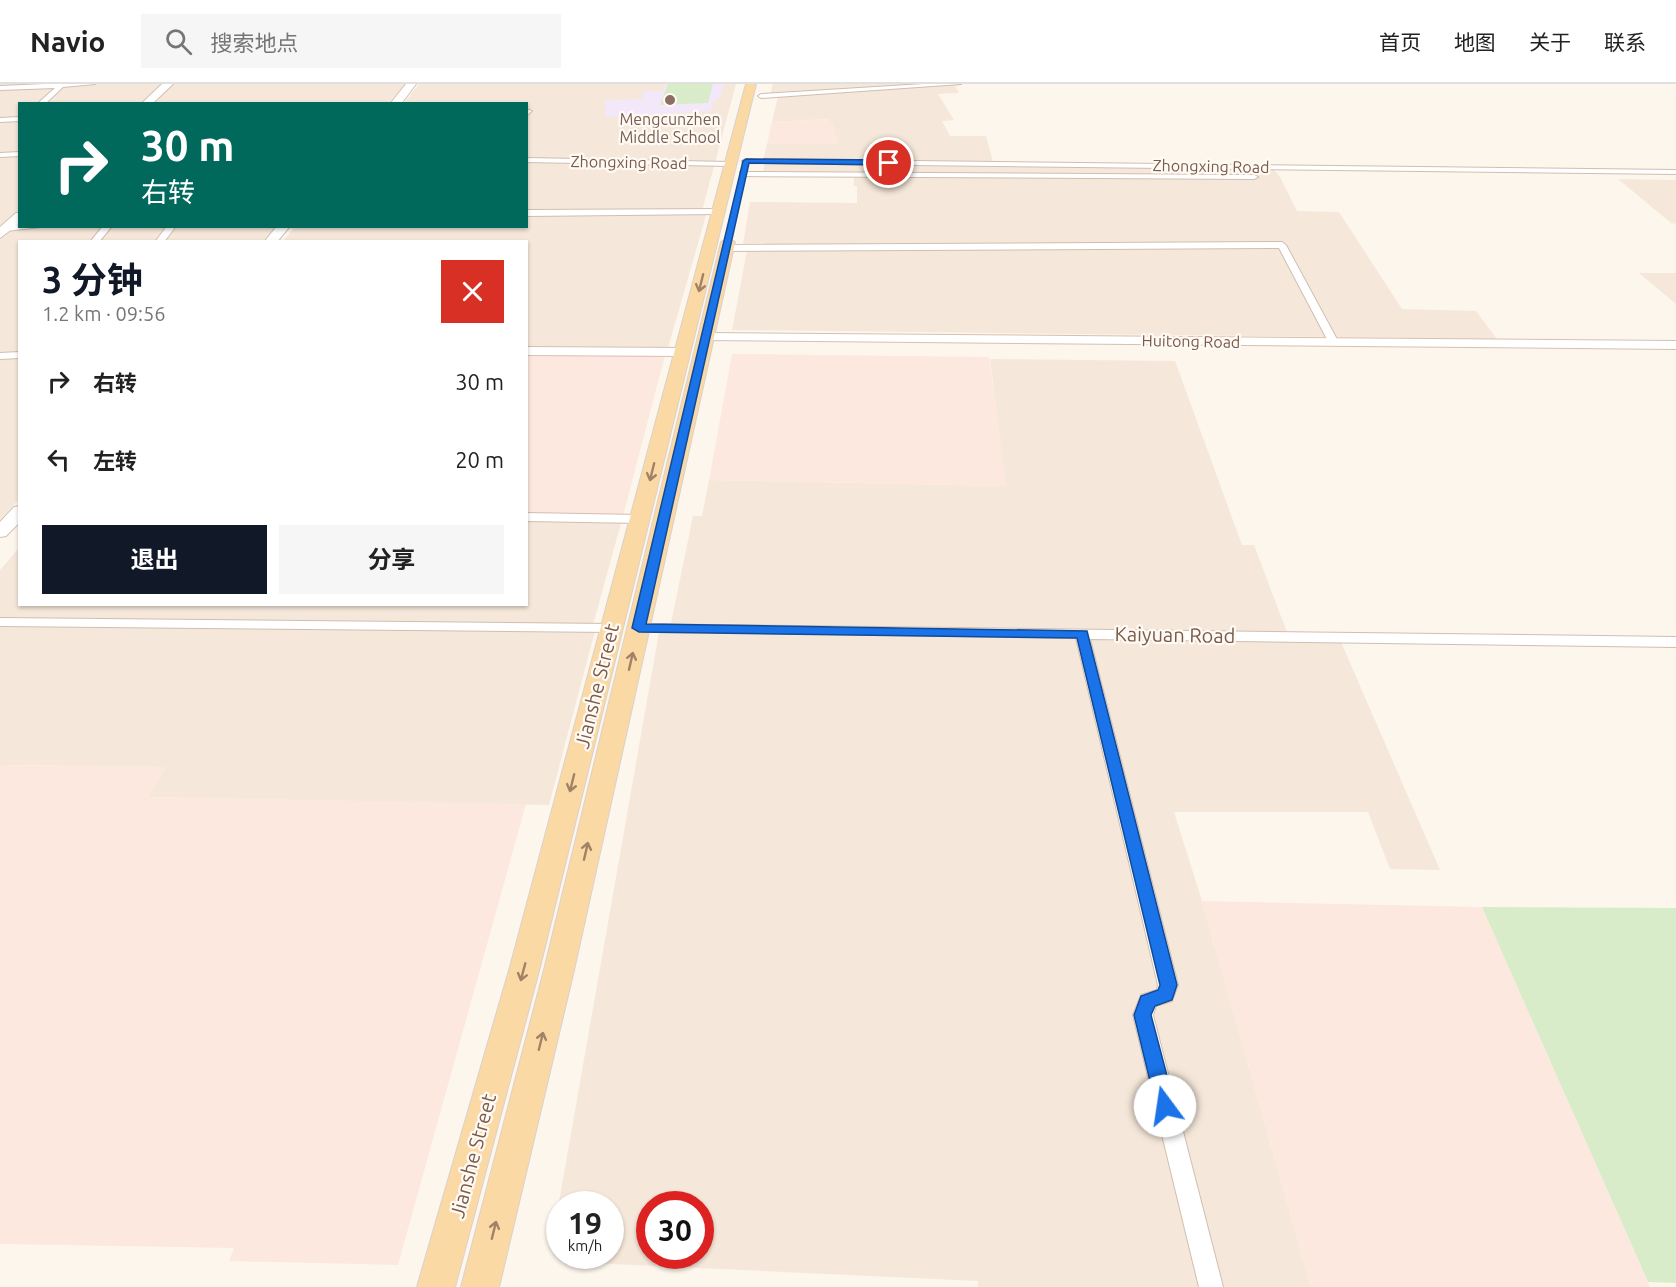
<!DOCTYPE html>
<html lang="zh">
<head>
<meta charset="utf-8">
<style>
  :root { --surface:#fff; --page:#f6f6f6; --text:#222; --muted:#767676; --line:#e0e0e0; --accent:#111827 }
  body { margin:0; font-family:Ubuntu,"Noto Sans SC",sans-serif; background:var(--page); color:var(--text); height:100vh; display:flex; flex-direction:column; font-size:22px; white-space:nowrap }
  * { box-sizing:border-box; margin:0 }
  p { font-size:20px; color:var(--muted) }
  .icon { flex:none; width:33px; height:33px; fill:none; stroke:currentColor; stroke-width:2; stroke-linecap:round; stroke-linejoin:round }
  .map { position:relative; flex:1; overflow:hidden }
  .sheet { position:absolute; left:18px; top:156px; width:510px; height:366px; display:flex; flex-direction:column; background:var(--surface); border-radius:0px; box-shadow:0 2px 4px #0004 }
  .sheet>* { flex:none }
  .top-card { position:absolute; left:18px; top:18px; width:510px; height:126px; border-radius:0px; box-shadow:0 2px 4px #0004; background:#00695c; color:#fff; overflow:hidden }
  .speed { position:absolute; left:546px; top:1107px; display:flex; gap:12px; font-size:30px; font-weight:700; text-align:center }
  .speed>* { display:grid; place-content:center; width:78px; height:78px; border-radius:50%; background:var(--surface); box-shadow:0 2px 4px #0004; line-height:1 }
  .speed small { font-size:15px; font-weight:400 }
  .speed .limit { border:9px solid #d22; background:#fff; color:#111 }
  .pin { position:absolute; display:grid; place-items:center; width:51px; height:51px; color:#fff; margin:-26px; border:3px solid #fff; border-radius:50%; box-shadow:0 2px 6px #0007 }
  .me { position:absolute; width:66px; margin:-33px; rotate:346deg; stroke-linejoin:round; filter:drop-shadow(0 0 4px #0008) }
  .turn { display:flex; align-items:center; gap:21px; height:126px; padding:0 24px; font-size:27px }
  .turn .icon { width:78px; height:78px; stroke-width:2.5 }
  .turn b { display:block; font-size:42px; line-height:51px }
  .round { display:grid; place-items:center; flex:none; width:63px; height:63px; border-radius:0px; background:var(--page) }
  .head { display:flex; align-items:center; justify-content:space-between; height:102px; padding:0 24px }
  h1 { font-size:36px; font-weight:700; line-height:45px; color:var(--accent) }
  .action { display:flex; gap:12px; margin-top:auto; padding:12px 24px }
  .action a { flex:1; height:69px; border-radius:0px; background:var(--accent); color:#fff; font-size:24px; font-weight:700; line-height:69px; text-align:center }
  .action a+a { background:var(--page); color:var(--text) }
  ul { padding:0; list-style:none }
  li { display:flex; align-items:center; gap:18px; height:78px; padding:0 24px }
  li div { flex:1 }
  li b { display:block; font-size:22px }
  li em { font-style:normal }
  header { display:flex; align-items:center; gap:36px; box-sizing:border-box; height:84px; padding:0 30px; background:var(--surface); border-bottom:2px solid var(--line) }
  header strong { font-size:28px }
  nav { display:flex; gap:33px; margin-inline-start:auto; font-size:21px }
  .search { width:420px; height:54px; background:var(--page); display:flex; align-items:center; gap:15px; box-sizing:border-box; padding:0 21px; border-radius:0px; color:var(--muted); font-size:22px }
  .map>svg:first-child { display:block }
</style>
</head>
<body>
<header>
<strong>Navio</strong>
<div class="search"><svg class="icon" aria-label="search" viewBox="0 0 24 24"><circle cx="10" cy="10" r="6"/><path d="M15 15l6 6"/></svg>搜索地点</div>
<nav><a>首页</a><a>地图</a><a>关于</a><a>联系</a></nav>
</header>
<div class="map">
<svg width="1676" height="1203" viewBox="0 0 1676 1203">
  <rect width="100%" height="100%" fill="#fdf6ec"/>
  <path fill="#f5e8da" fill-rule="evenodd" d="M0 0H165L143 19 20 20 19 70H0Z
    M171 0H405L389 19 149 20Z
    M419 0H736L702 127 707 128 668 264 527 263 526 158H282L295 143 526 142V20L404 19Z
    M773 0H965L955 2 959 9 938 10 954 36 942 37 950 52H986L993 78 763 76 767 60H838L828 35 772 38 778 12 770 11Z
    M19 71V129L0 148V72Z
    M765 79 1272 83 1280 93 1297 127 1339 128 1402 225 1476 227 1497 255 732 246 748 161 743 160 750 118 857 119V102H854V91H762Z
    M1618 95 1676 96V140L1671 139Z
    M73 142 276 143 262 157 20 158 19 269 0 270V154L11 144Z
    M1639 189H1676V220Z
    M0 274H20L19 415 0 436Z
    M990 275 1175 277 1242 461H1254L1287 548 671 539 693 432H702L709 396 1005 402Z
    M527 431 623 432 593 541 0 534V486L19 464 20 520H526Z
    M0 541 595 547 549 721 147 713 165 683 0 681Z
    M659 548 1341 558 1440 786 1390 785 1368 728H1174L1202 817 1311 1203H978V1197L569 1178 561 1172H610V1120H560L559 1170 554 1148 556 1135ZM650 1120H700V1172H650Z"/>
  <path fill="#fde8e0" d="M828 35 833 41 839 60H767L772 38Z
    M732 270 989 273 1006 402 709 396Z
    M527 271H665L623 432 527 431Z
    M0 681 166 683 148 713 526 720 398 1181 229 1177 234 1164 0 1160Z
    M1202 817 1482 823 1650 1203H1311Z"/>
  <path fill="#f3e8fa" d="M666 0H724L720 13 713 19 711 27 605 33V17L642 15 644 7H663Z"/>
  <path fill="#d8ecc9" d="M668 0H713L708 19 660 21Z
    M1482 823 1676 824V1199L1648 1198Z"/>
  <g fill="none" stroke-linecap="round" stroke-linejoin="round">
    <defs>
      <path id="street" d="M45 0H95L63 3 45 20H37L55 4 0 6V2Z
        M924 0H961L761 14 758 12 761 10Z
        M526 25 532 27 526 32Z
        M20 33V37L0 38V34Z
        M20 68V72L0 73V69Z
        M526 74 731 78 735 80 731 82 526 78Z
        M746 75 1676 86V90L743 79 742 77Z
        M743 88 1254 91 1258 93 1254 95 740 92V88Z
        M722 125V129L719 130 526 132V126Z
        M20 141V142H49L7 147 3 144Z
        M103 142H112L99 158H90Z
        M167 142H176L164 158H155Z
        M1282 158 1286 161 1339 259 1338 261 1329 259 1279 164 727 167 722 164 727 161Z
        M20 268V274L0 275V269Z
        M526 429 640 431 646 435 640 439 526 437Z
        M0 534 612 540 619 544 612 548 0 542Z
        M639 540 1676 553V563L1090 555 1178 901 1172 917 1156 922 1153 931 1223 1203H1199L1133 931 1141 911 1157 906 1158 901 1076 554 634 547 632 544 634 541Z"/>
      <path id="secondary" d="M162 0H173L152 20H141Z
        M406 0H416L401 20H390Z
        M16 129H20V139L0 154V143Z
        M277 142H290L277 158H264Z
        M706 249 1676 257V265L701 256 699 253Z
        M526 263 683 264 690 268 683 272 526 271Z
        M20 422V438L6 452 0 453V438L14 423Z"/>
      <path id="primary" d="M746 0H756L540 883 455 1203H417L510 883Z
        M728 154 735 158 574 886 499 1203H461L544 886 721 158Z"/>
    </defs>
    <use href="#street" stroke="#d1beb0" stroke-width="2"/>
    <use href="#secondary" stroke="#d6c0b0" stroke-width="2"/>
    <use href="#primary" stroke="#dad1cd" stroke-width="2"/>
    <use href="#street" fill="#fff" fill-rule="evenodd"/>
    <use href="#secondary" fill="#fff" fill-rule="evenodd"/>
    <use href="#primary" fill="#fbd9a5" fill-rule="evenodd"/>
  </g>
  <defs><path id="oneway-shaft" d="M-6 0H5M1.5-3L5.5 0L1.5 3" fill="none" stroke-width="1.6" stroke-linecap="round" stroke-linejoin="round" transform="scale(1.5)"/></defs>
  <g stroke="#a18267">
    <use href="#oneway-shaft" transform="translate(701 199) rotate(104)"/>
    <use href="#oneway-shaft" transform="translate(652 388) rotate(104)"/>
    <use href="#oneway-shaft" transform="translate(631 577) rotate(-77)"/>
    <use href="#oneway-shaft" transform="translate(572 699) rotate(104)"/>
    <use href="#oneway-shaft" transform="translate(586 767) rotate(-77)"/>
    <use href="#oneway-shaft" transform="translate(523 888) rotate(105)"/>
    <use href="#oneway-shaft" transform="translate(541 957) rotate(-76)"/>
    <use href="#oneway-shaft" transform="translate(494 1146) rotate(-76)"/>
  </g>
  <path fill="#1a73e8" stroke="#114b97" stroke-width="1.5" d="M746 75 889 76 892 79 889 81 749 79 646 540 1087 547 1177 901 1172 916 1155 922 1151 931 1175 1022 1172 1028 1165 1031 1159 1028 1156 1022 1134 931 1141 912 1158 906 1160 901 1077 554 639 548 632 544 743 77Z"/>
  <circle fill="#8d6e63" stroke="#fffaf3" stroke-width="2" cx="670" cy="16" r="6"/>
  <g text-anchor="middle" stroke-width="4.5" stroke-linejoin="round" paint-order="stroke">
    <g font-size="16" fill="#785e54" stroke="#fffaf3">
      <text x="670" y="41">Mengcunzhen<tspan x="670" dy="18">Middle School</tspan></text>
    </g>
    <g font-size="16" fill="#7a5c4d" stroke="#fffaf3">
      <text transform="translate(629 78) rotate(1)" y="6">Zhongxing Road</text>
      <text transform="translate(1211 82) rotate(1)" y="6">Zhongxing Road</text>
      <text transform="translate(1191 257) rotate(1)" y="6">Huitong Road</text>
    </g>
    <g font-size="20" fill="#7a5c4d" stroke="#fffaf3">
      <text transform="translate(1175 551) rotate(1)" y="7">Kaiyuan Road</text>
      <text transform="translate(597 602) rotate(-76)" y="7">Jianshe Street</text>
      <text transform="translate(473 1072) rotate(-75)" y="7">Jianshe Street</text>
    </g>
  </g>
</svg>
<div class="speed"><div>19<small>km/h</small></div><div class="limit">30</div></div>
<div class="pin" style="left:889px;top:79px;background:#d93025"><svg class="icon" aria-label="arrive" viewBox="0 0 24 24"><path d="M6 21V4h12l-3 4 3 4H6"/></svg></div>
<svg class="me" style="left:1165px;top:1022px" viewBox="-20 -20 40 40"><circle r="19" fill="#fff"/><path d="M0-13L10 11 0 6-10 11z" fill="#1a73e8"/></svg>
<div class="top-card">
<div class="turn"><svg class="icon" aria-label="right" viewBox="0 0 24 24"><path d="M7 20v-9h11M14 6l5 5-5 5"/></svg><div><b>30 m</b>右转</div></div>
</div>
<section class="sheet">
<div class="head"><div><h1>3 分钟</h1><p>1.2 km · 09:56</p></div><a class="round" style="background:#d93025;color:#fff"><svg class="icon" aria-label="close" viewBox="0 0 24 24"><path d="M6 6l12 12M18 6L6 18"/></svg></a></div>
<ul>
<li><svg class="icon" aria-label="right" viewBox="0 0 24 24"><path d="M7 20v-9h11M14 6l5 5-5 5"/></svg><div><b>右转</b></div><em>30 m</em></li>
<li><svg class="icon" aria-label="left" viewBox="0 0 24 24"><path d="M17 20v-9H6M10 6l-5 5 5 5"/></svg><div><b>左转</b></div><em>20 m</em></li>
</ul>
<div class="action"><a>退出</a><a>分享</a></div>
</section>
</div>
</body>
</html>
